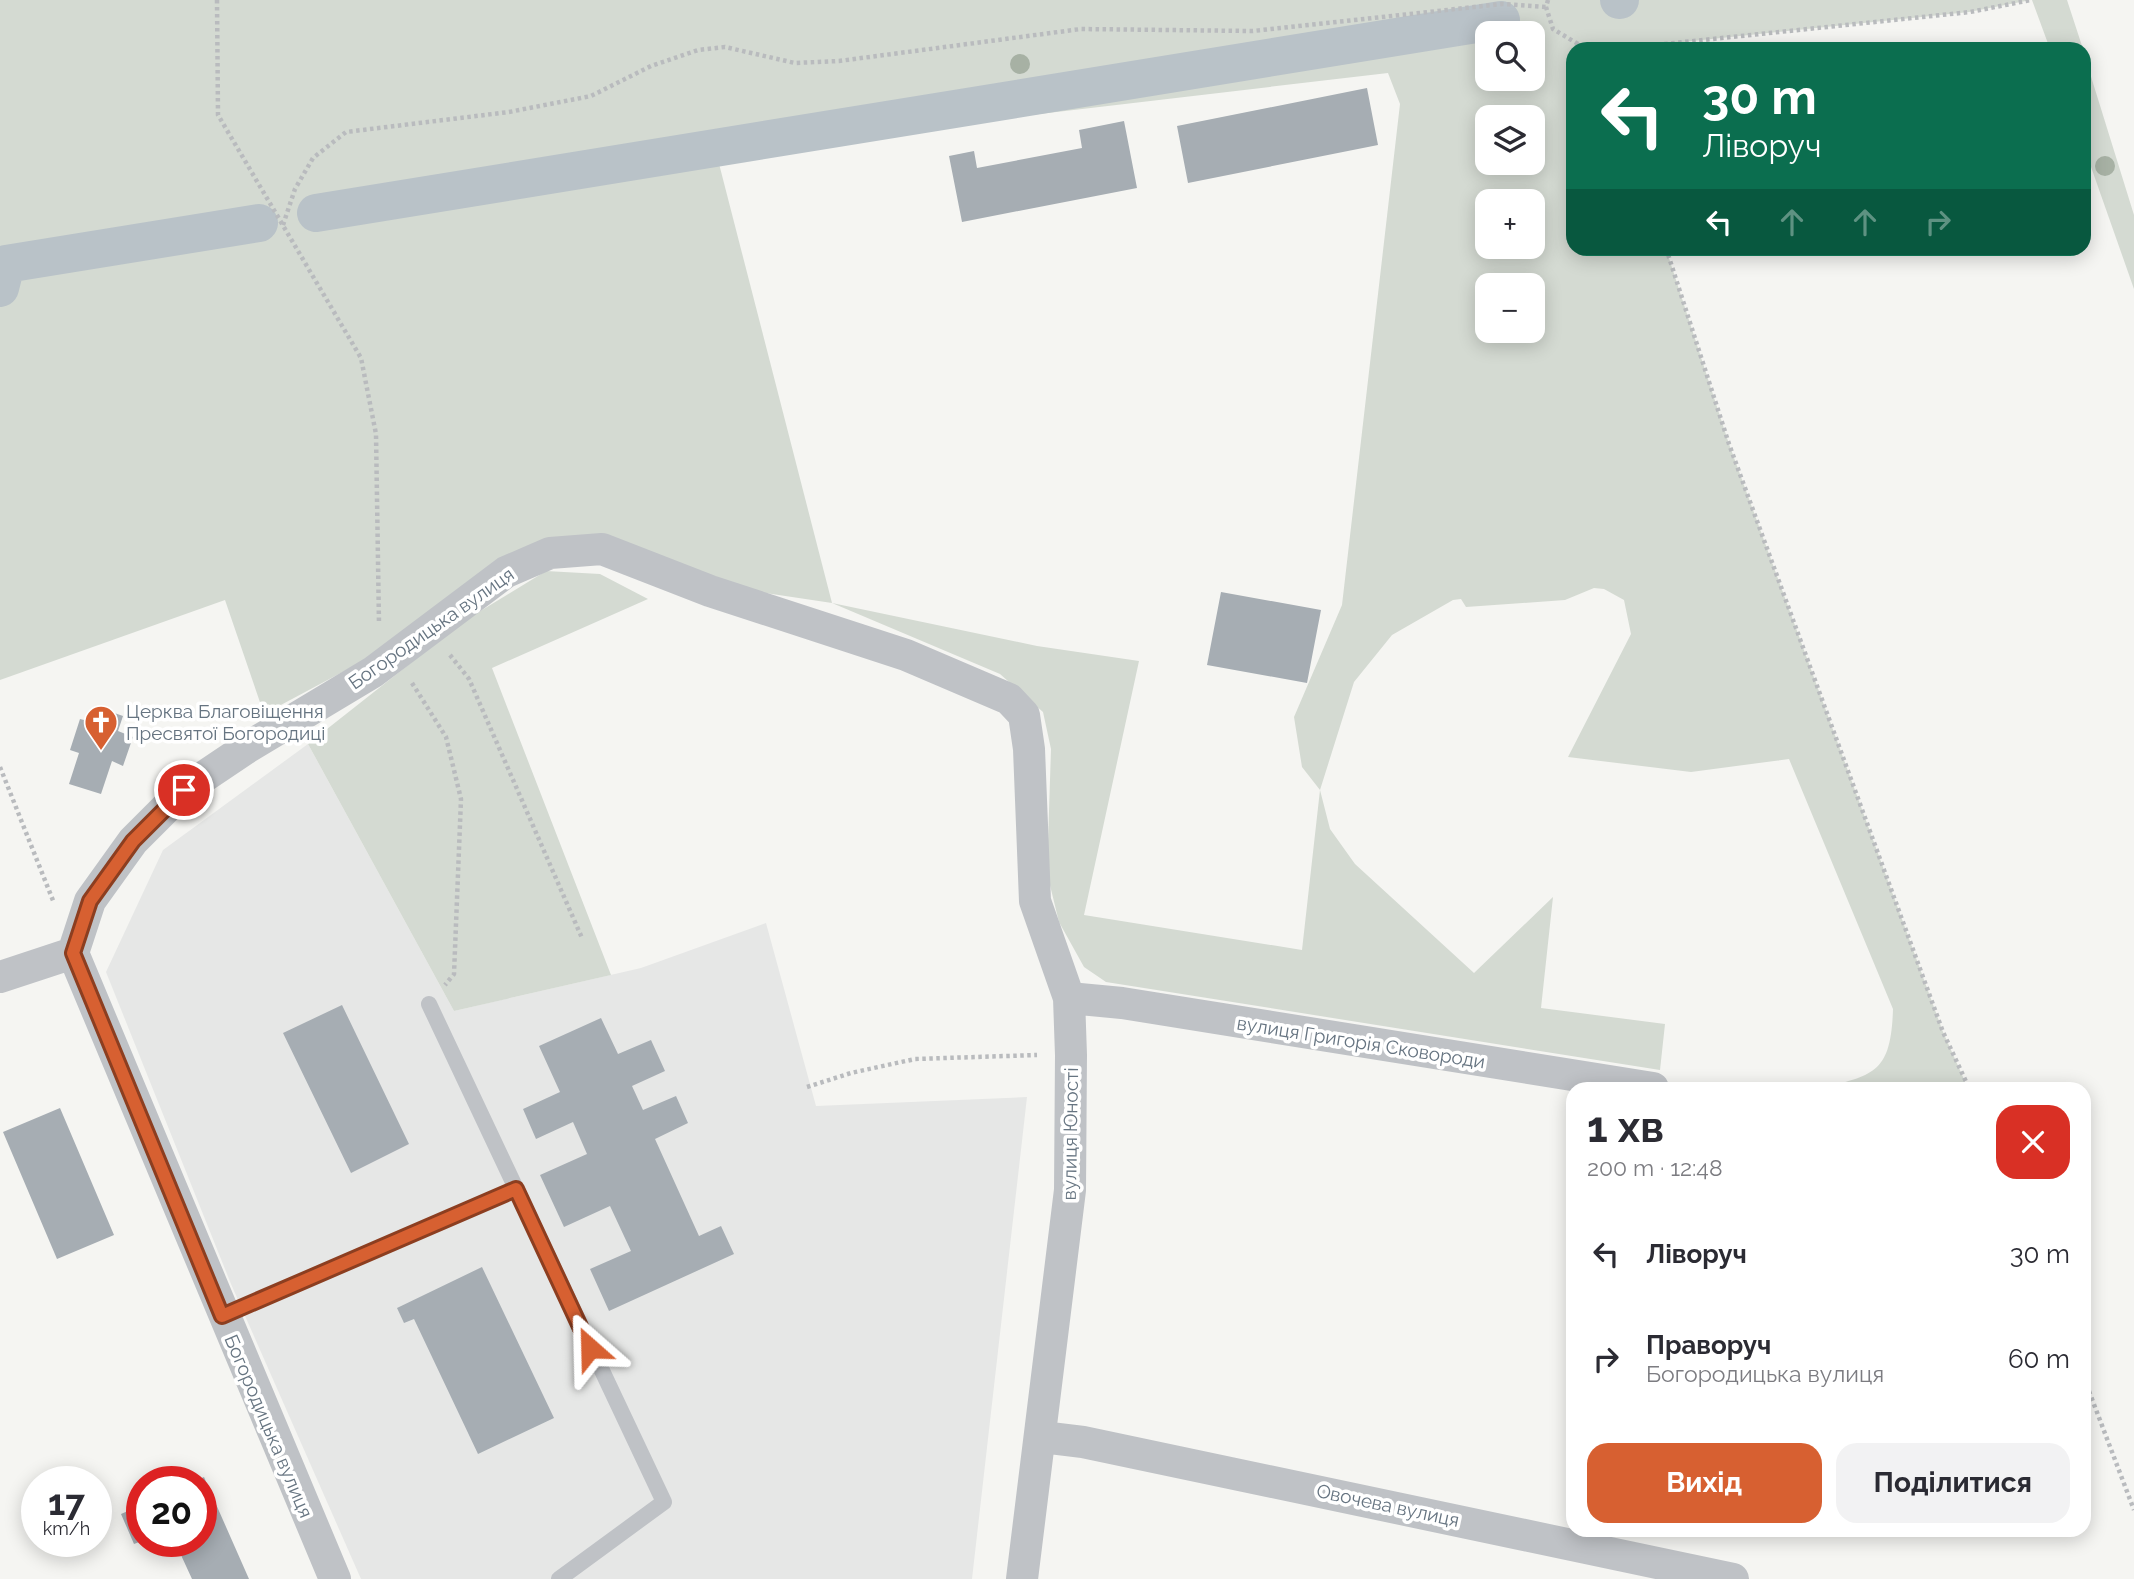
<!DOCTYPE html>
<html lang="uk">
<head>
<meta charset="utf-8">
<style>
  :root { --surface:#fff; --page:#f2f2f3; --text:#2b2b33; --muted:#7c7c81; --accent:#d76031 }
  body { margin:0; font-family:Raleway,sans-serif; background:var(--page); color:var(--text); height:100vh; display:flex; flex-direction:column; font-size:26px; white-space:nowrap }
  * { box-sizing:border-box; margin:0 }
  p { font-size:23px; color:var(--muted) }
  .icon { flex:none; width:38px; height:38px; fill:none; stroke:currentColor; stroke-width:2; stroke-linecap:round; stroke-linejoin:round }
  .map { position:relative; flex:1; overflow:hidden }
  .sheet { position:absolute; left:1566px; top:1082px; width:525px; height:455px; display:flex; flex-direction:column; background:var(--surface); border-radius:21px; box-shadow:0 4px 18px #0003 }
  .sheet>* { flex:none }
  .guide { position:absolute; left:1566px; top:42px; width:525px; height:214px; border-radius:21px; box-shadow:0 4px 18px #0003; background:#0b6e4f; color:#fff; overflow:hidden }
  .controls { position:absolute; left:1475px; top:21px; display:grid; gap:14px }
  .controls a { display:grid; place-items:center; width:70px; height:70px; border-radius:14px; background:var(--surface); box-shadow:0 4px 18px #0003; font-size:35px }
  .speed { position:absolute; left:21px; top:1466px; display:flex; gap:14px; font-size:35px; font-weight:700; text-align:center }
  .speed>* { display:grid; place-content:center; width:91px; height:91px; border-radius:50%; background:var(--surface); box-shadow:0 4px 18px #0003; line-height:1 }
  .speed small { font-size:18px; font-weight:400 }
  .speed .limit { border:10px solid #d22; background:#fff; color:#111 }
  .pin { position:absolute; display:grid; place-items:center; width:60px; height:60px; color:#fff; margin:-30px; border:4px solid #fff; border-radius:50%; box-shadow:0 2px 7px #0007 }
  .me { position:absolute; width:77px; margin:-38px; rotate:335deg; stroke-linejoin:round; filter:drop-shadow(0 0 5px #0008) }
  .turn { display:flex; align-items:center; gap:24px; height:147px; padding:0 21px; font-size:32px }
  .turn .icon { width:91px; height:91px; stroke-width:2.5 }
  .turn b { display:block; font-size:49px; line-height:60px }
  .lanes { display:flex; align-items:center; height:66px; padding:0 21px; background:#0003; justify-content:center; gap:35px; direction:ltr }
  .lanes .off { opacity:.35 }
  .round { display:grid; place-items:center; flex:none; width:74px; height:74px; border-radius:21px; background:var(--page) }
  .overview { display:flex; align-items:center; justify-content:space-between; height:119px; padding:0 21px }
  h1 { font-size:42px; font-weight:700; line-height:52px }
  .button { display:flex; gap:14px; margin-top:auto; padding:14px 21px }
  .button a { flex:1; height:80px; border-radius:21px; background:var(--accent); color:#fff; font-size:28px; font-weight:700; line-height:80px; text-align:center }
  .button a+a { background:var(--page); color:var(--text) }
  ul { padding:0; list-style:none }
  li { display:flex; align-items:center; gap:21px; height:105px; padding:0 21px }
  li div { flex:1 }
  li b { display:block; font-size:26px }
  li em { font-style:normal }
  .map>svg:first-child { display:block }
</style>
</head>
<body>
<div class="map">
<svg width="2134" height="1579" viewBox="0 0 2134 1579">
  <rect width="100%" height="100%" fill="#f5f5f2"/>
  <path fill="#e6e7e6" d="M308 744 454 1011 641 968 766 923 816 1106 1027 1097 972 1579H361L231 1284 106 972 163 850Z"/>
  <path fill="#d4dad2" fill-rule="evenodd" d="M0 0H2031L1969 12 1617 49H1573V248L1666 249 1729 444 1943 1032 1967 1086 1819 1088C1875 1076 1891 1072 1893 1009L1789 759 1691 772 1568 757 1631 634 1624 600 1604 589 1594 588 1565 600 1466 607 1461 599 1453 600 1392 635 1354 682 1320 790 1330 829 1355 864 1474 973 1553 897 1541 1008 1665 1024 1660 1070 1106 982 1084 967 1059 922 1047 873 1051 749 1043 712 1000 674 832 603 738 589 603 540 380 652 264 714 225 600 0 680ZM1488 33H1533V79H1488ZM1388 73 1400 104 1342 605 1294 717 1302 767 1320 790 1302 950 1084 915 1139 661 1037 646 832 603 716 152ZM1488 117H1533V163H1488ZM1488 201H1533V247H1488ZM1488 285H1533V331H1488Z
    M2032 0H2067L2083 49H2050Z
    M2084 54 2134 215V289L2084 147Z
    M546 571 600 574 648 599 492 668 611 975 454 1011 308 744 464 621Z"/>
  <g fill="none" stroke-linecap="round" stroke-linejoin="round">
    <path stroke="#b9c2c8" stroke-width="38" d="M1619 0H1620
      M316 213 1501 20
      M0 288 6 264 259 223"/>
  </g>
  <path fill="#a6adb3" d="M1367 88 1378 145 1188 183 1177 126Z
    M1124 121 1137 188 962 222 949 156 974 151 977 168 1082 148 1079 130Z
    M1221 592 1321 610 1307 683 1207 665Z
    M100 708 123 716 118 731 133 737 123 766 112 761 101 794 69 784 79 753 70 750 80 719 96 723Z
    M342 1005 409 1144 351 1173 283 1033Z
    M601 1018 618 1054 651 1040 665 1071 632 1086 643 1110 676 1096 688 1123 655 1139 699 1236 721 1226 734 1254 609 1311 590 1269 631 1251 610 1206 564 1227 540 1175 587 1154 573 1122 536 1139 523 1109 560 1092 539 1046Z
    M60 1108 114 1235 57 1259 3 1132Z
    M482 1267 554 1418 478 1454 414 1319 404 1323 397 1308Z
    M204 1477 249 1579H192L175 1542H201V1482H193Z
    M142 1505V1541L134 1544 121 1514Z"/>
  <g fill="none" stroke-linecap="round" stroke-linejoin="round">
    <path stroke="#b9bbbe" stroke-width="4.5" stroke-dasharray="3.5 3.5" stroke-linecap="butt" d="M217 0 218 115 361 358 376 434 379 624
      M1548 0 1546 7 1553 29 1583 47 1617 49 1970 12 2031 0
      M283 225 295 189 313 158 346 132 509 112 591 96 651 66 698 50 725 47 795 63 839 61 1081 29 1253 31 1502 4 1546 7
      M1666 248 1729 444 1943 1032 1969 1088
      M450 655 469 679 582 938
      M412 683 446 737 461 799 454 974 445 985
      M0 767 54 903
      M807 1087 851 1073 915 1059 1037 1055
      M2084 1378 2134 1510"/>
    <path stroke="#bfc2c6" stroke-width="16" d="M429 1004 664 1502 559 1579
      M222 1316 516 1189"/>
    <path stroke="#bfc2c6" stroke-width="32" d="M0 977 73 953
      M1069 998 1122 1003 1653 1088
      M1042 1437 1083 1442 1733 1579
      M335 1579 73 953 90 901 133 841 184 790 248 747 373 672 506 572 550 553 602 549 710 591 906 655 1009 699 1024 715 1029 749 1035 901 1069 998 1071 1055 1070 1190 1022 1579"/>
  </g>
  <g fill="#a7b1a4">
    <circle cx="1020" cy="64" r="10"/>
    <circle cx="2105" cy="166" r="10"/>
  </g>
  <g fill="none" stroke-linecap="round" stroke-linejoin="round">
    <defs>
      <path id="route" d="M184 790 133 841 90 901 73 953 222 1316 516 1189 590 1348"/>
    </defs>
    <use href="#route" stroke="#8c3e20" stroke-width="18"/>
    <use href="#route" stroke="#d76031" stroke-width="12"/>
  </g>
  <defs>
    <symbol id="church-pin" viewBox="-11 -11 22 30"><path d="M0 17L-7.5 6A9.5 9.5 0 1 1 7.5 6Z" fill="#d76031" stroke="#fff"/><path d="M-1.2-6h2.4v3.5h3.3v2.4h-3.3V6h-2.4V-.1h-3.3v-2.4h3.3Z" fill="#fff"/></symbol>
  </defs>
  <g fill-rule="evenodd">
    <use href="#church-pin" x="82" y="703" width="38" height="52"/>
  </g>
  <g text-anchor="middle" stroke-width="7" stroke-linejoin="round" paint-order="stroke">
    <g font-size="19" fill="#667481" stroke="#fff">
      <text transform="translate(431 628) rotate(-35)" y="7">Богородицька вулиця</text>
      <text transform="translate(1361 1042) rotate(9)" y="7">вулиця Григорія Сковороди</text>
      <text transform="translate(1070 1134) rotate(-89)" y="7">вулиця Юності</text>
      <text transform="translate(269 1426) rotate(67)" y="7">Богородицька вулиця</text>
      <text transform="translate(1388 1505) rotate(12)" y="7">Овочева вулиця</text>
    </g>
    <g font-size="19" fill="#667481" stroke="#fff" text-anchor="start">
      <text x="126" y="718">Церква Благовіщення<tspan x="126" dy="22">Пресвятої Богородиці</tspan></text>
    </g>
  </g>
</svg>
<div class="controls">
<a><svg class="icon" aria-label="search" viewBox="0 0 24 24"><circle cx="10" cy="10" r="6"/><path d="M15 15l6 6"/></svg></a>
<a><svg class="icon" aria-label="layers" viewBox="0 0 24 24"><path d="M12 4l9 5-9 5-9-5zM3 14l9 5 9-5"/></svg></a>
<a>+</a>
<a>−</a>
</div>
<div class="speed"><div>17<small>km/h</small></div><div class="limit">20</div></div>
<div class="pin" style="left:184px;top:790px;background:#d93025"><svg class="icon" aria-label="arrive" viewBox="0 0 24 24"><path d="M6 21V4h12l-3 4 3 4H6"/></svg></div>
<svg class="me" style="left:590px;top:1348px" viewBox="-20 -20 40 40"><path d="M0-17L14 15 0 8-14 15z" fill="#d76031" stroke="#fff" stroke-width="4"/></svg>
<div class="guide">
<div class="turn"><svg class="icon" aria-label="left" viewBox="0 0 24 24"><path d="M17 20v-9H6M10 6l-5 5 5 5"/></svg><div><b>30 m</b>Ліворуч</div></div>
<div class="lanes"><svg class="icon" aria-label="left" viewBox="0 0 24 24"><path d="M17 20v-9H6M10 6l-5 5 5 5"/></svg><svg class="icon off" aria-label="ahead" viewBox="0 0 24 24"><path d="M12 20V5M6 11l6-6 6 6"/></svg><svg class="icon off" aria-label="ahead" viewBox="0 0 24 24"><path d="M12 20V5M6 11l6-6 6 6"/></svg><svg class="icon off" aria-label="right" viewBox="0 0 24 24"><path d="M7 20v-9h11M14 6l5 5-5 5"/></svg></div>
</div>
<section class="sheet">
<div class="overview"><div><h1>1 хв</h1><p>200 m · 12:48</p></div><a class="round" style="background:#d93025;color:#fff"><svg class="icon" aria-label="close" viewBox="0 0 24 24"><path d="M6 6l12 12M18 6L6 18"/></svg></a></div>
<ul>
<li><svg class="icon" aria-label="left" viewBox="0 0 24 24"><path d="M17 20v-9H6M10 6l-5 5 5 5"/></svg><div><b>Ліворуч</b></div><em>30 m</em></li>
<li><svg class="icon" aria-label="right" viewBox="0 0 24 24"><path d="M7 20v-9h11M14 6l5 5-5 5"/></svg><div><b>Праворуч</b><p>Богородицька вулиця</p></div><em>60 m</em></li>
</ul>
<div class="button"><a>Вихід</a><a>Поділитися</a></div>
</section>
</div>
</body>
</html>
